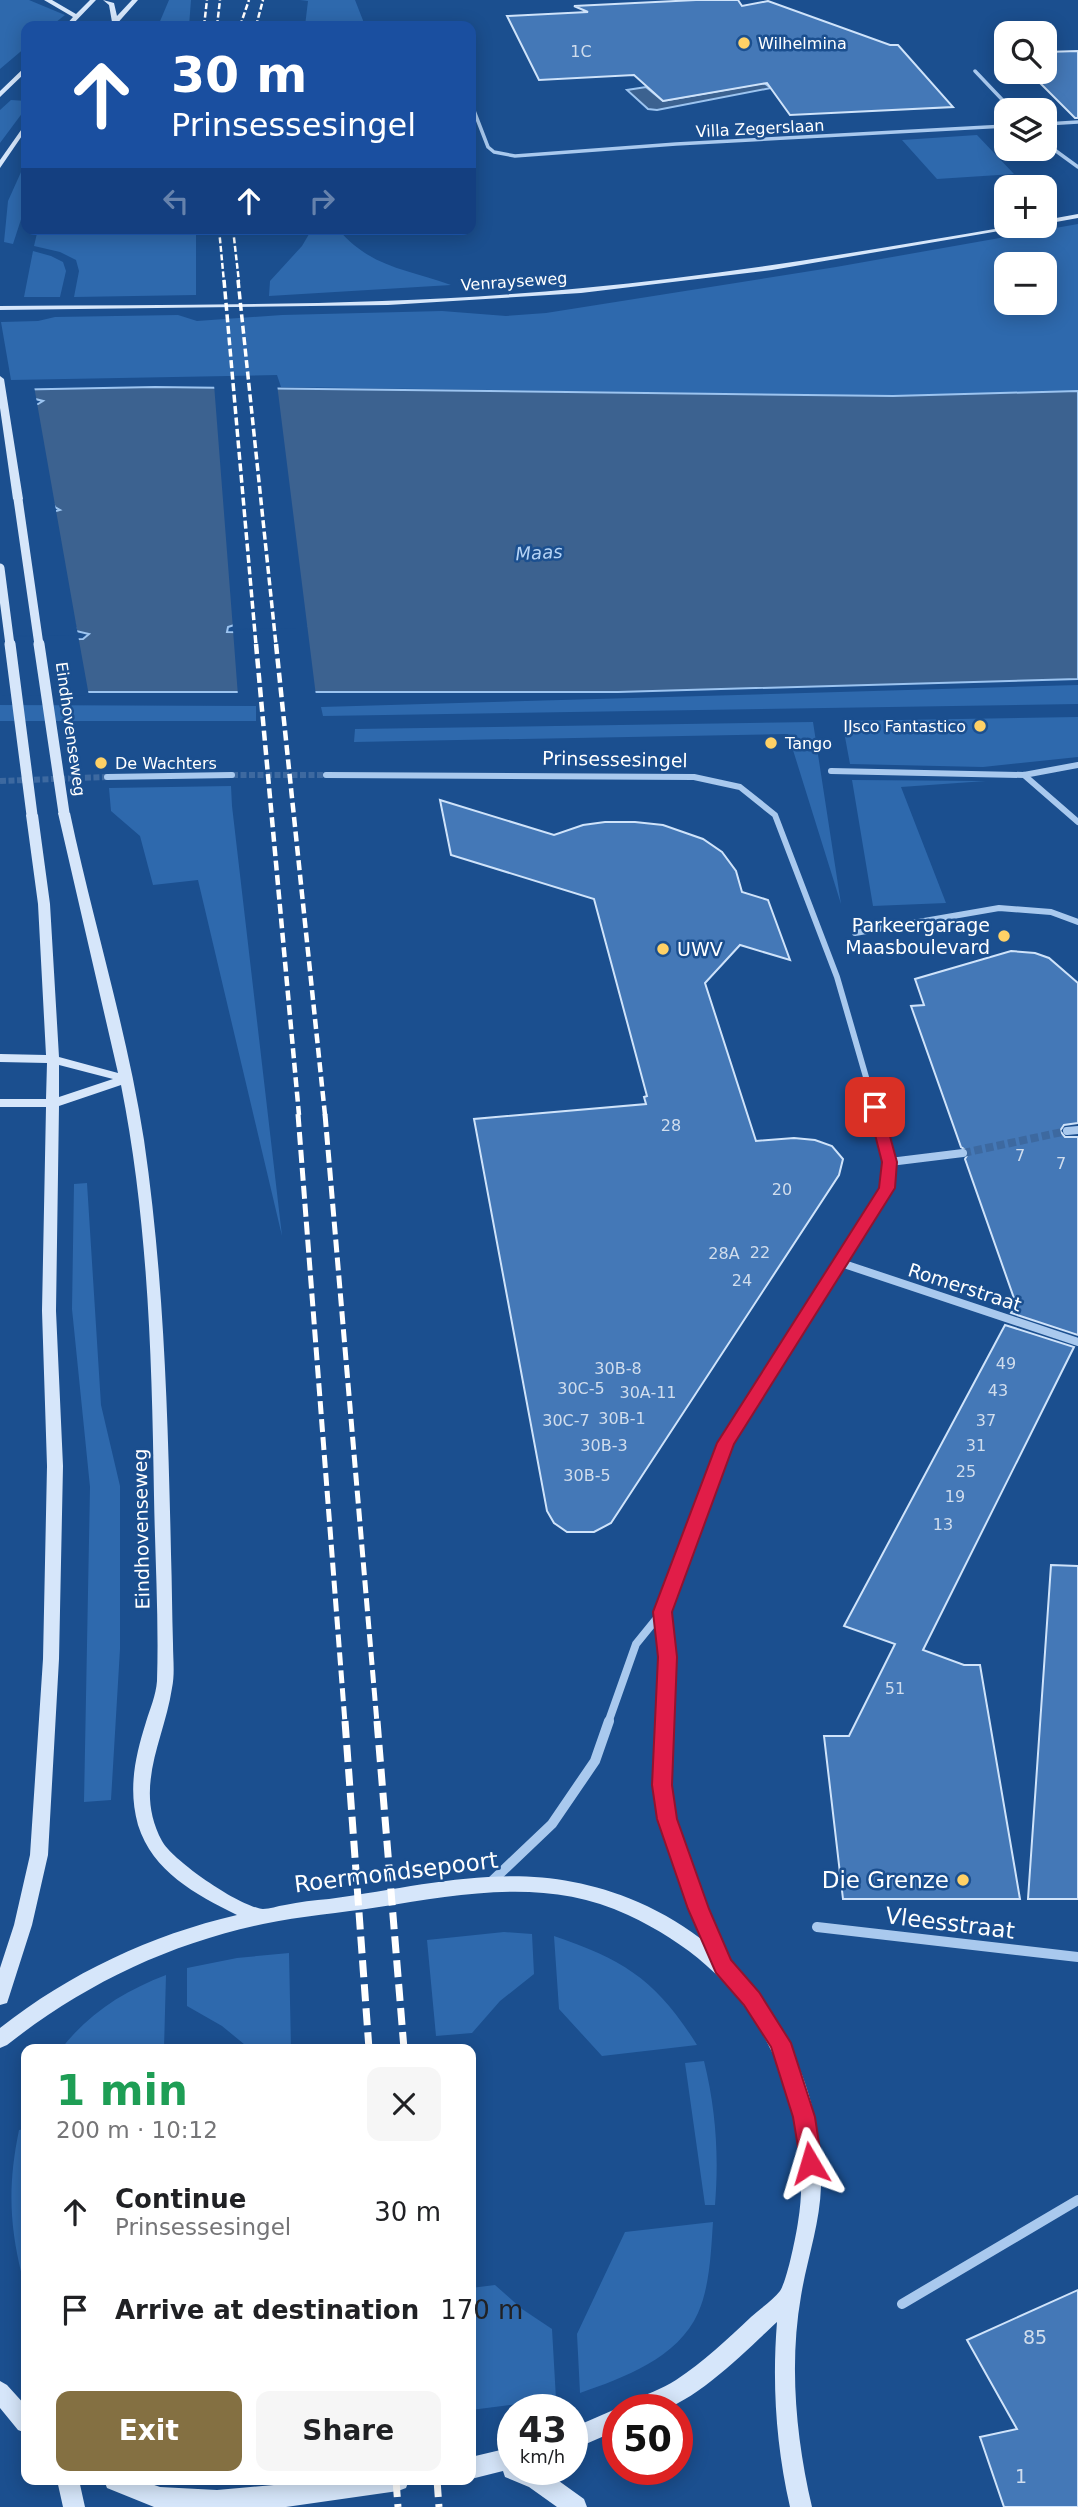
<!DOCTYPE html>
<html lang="en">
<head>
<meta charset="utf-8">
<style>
  :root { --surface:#fff; --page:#f6f6f6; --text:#202124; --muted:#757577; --accent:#847042 }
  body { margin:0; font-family:"DejaVu Sans",sans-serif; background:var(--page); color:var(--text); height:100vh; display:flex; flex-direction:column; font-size:26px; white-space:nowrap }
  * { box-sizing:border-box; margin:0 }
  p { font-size:23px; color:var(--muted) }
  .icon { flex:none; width:38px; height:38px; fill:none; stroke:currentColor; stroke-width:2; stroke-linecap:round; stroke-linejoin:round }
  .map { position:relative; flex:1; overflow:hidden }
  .panel { position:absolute; left:21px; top:2044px; width:455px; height:441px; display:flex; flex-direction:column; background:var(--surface); border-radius:14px; box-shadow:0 4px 18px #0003 }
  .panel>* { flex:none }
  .guide { position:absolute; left:21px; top:21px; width:455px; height:214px; border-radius:14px; box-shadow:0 4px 18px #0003; background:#1a4fa0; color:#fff; overflow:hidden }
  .controls { position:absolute; left:994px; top:21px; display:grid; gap:14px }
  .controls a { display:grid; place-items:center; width:63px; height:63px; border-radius:14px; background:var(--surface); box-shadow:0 4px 18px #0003; font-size:35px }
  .speed { position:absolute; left:497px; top:2394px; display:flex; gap:14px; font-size:35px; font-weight:700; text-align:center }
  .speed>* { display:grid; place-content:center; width:91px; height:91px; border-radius:50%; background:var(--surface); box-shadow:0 4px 18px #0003; line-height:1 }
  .speed small { font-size:18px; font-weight:400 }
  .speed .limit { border:10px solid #d22; background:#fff; color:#111 }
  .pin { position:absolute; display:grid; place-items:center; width:60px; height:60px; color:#fff; margin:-30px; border-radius:14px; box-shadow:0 4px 10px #0006 }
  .me { position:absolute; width:77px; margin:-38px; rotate:353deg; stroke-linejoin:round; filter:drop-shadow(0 0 5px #0008) }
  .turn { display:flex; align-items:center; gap:24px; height:147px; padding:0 35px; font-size:32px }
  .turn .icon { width:91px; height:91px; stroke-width:2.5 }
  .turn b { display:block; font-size:49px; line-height:60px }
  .lanes { display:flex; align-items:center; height:66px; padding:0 35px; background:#0003; justify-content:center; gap:35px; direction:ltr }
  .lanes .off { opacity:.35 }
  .round { display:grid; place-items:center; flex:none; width:74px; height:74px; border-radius:14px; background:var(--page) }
  .head { display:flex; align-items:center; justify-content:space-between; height:119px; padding:0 35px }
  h1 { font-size:42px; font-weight:600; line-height:52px; color:#1e9e55 }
  .button { display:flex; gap:14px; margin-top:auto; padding:14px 35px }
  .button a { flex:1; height:80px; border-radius:14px; background:var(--accent); color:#fff; font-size:28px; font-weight:600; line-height:80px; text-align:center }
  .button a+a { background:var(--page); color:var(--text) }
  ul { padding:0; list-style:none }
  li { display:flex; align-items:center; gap:21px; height:98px; padding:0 35px }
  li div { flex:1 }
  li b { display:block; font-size:26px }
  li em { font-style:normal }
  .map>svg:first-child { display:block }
</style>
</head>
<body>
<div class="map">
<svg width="1078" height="2507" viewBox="0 0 1078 2507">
  <rect width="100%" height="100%" fill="#1b4f8f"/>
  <path fill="#2e69ad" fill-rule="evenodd" d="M0 0H29L65 15 51 26H26V47L0 69Z
    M169 0H191L189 26H158Z
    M300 0H355L364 23 353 26H305L308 1Z
    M11 100 26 101V108L0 143V110Z
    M977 135 1014 174 937 179 902 140Z
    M26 161V204L13 244 4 242 8 201Z
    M1078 224V391L893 396 281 387 277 375 11 380 1 322 38 321 55 317 178 315 197 321 282 315 442 311 506 316 546 313 836 267ZM1006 264H1045V303H1006Z
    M38 229H196V295L74 297 79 271 76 260 60 252 34 246Z
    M312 229H338C371 268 407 269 451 285L269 296 270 281 302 246Z
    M33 251 51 256 63 262 66 271 60 297H24Z
    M1078 685V704L323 716 321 707Z
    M0 705 256 706V721H0Z
    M1078 717V757L983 767 850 764 842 721Z
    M813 722 841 904 788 734 354 742 355 729Z
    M852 780 986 781 901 787 946 903 873 906Z
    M231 786 232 806 282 1236 198 880 153 885 140 836 111 811 109 788Z
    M87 1183 101 1405 120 1486V1649L111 1800 84 1802 90 1487 72 1309 74 1184Z
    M504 1932 532 1934 534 1974 500 2001 472 2033 436 2036 427 1940Z
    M554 1936C625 1960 657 1981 697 2045L602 2056 559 2009Z
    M289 1953 291 2049H250L222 2026 187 2006V1968L237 1958Z
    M166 1975 164 2049H61C89 2013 124 1991 166 1975Z
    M704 2061C716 2110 719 2155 715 2205H705L685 2063Z
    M26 2129V2276H22C9 2223 8 2184 19 2130Z
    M713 2222C711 2251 710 2286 698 2313 678 2358 623 2378 580 2393L577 2334 625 2232Z
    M495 2285 522 2309 552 2329 556 2399 471 2410V2288Z"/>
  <path fill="#3c6290" stroke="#9cc4f0" stroke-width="2" fill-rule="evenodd" d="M764 83 771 88 657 110 648 109 627 90 646 87 663 101Z
    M155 387 893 396 1078 391V679L618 692H0V640L83 639 89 634 76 631 49 513 60 510 55 507 0 405 38 404 43 401 0 390ZM234 625 304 627 294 633 227 632 228 627Z"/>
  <path fill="#1b4f8f" d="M214 384H277L316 696H238L233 630 299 628 233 629Z
    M0 386H34L78 635 0 636Z
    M78 635 89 696 0 695V637Z"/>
  <path fill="#4478b7" stroke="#cfe3fa" stroke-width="2" d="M696 0H738L742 6 768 1 890 45H898L953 107 790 115 767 83 663 101 634 75 539 80 507 16 588 12 574 6Z
    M1078 51V118H1075L1029 72H1045V52Z
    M440 800 554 835 583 825 605 822H635L663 825 703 839 722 852 736 871 742 892 768 900 790 960 740 945 705 983 756 1141 794 1138 815 1140 832 1146 843 1159 839 1175 611 1523 594 1532H567L554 1523 547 1511 474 1119 646 1104 644 1097 647 1096 594 899 451 855Z
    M1011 951 1035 953 1049 958 1078 983V1123L1064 1125 1060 1131 1065 1137H1078V1335L1011 1313 1016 1304 965 1159 969 1152 961 1147 911 1006 924 1005 915 979Z
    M1005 1325 1074 1347 923 1650 964 1665H980L1020 1899H843L824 1736H849L895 1644 844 1626Z
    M1051 1565 1078 1566V1899H1028Z
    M1078 2290V2507H1004L980 2437 1017 2429 967 2340Z"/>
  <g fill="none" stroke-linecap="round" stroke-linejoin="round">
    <path stroke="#3d69a0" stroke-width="6" stroke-dasharray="6 2.5" stroke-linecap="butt" d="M232 775H326
      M0 781 107 777"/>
    <path stroke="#3d69a0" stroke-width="8" stroke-dasharray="8 3.5" stroke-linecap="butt" d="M963 1153 1067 1131"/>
    <path stroke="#a9c9ee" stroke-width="3.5" d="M975 71 1012 110
      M471 103 488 147 494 152 515 156 676 144 1006 126
      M1045 124 1078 122
      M1045 143 1078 167"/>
    <path stroke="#a9c9ee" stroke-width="6" d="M831 771 1024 775 1078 765
      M326 775 694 777 740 787 775 815 837 977 877 1115
      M1024 775 1078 822
      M107 777 232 775
      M855 933 999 908 1051 912 1078 922"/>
    <path stroke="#a9c9ee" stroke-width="8" d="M1067 1131 1078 1130
      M890 1162 963 1153
      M841 1263 1078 1342
      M662 1612 667 1657 664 1723
      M608 1723 636 1644 662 1612 726 1443 887 1188 890 1162 876 1114"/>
    <path stroke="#a9c9ee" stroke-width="10" d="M665 1721C664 1742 661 1765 662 1786 666 1842 698 1910 721 1961
      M490 1883 552 1824 595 1761 609 1721
      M817 1927 1078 1957
      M902 2304 1078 2200"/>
    <path fill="#d6e6fa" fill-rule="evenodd" d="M44 0H52L76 14 90 0H96L71 26H65L73 17Z
      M103 0 114 3 117 16 132 0H138L115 26H109L112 22 109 5Z
      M26 66V72L0 97V91Z
      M26 123V130L0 168V160Z
      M1078 214V218L1045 224V220Z
      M1012 226H1028L772 270 581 293 388 305 0 310V306C194 304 389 307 583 288 727 275 870 250 1012 226Z
      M0 376 4 379 23 499 18 502 13 499 0 408Z
      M64 810 70 813C93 922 127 1030 144 1140 164 1277 168 1416 171 1554 172 1584 172 1614 173 1644 173 1658 175 1674 172 1688 164 1741 133 1787 162 1841 173 1861 240 1907 263 1909 270 1909 277 1906 285 1905 299 1902 314 1900 329 1899 440 1884 528 1855 638 1902 749 1950 824 2063 821 2186 820 2224 807 2259 801 2296 789 2365 796 2439 812 2507H790C776 2446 772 2384 777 2322 751 2346 694 2404 659 2410 649 2411 637 2410 626 2410L629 2402C645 2395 662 2389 676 2380 703 2362 728 2339 751 2317 760 2309 773 2300 780 2291 787 2281 796 2236 798 2222 804 2187 801 2152 794 2118 774 2023 716 1956 628 1915 547 1877 463 1894 379 1907 340 1913 301 1916 263 1924 168 1944 83 1985 7 2045L0 2048V2028C70 1973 151 1935 237 1915 195 1894 153 1872 138 1825 128 1789 135 1757 146 1722 150 1709 156 1695 157 1681 159 1620 155 1557 154 1496 152 1359 148 1220 121 1085L59 1106 56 1311 63 1466 59 1659 48 1855 32 1925 9 1997 7 2003 0 2005V1968L14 1925 30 1855 43 1659 47 1466 42 1311 46 1107H0V1099H46L47 1063 0 1062V1054L46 1055 38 904 26 815 28 813H36L38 815 50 904 59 1057 118 1073 58 813ZM59 1065 113 1079 59 1097Z
      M0 2381 7 2385 26 2406V2433L18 2430 0 2408Z
      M618 2408 621 2410H618V2430L572 2450V2428Z
      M513 2447V2469L545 2471 584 2499 587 2507H557L529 2487 505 2477 503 2471 471 2479V2457Z
      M57 2480H79L85 2507H63Z
      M104 2480H140L160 2487 217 2490 330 2480H409L406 2488 398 2491 286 2507H154L107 2488Z"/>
    <path stroke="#fff" stroke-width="2.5" stroke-dasharray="6 2.5" stroke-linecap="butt" d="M204 26 207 0
      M217 26 220 0
      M240 26 249 0
      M256 26 263 0
      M219 229 224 282
      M233 229 239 282"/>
    <path stroke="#fff" stroke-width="3.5" stroke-dasharray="8 3.5" stroke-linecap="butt" d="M224 280 256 645
      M238 280 276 645"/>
    <path stroke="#fff" stroke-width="4.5" stroke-dasharray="10 4.5" stroke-linecap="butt" d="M256 644 299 1115
      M276 644 325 1115"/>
    <path stroke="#fff" stroke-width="5" stroke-dasharray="13 5" stroke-linecap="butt" d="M298 1114 345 1723
      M325 1114 377 1723"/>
    <path stroke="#fff" stroke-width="7" stroke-dasharray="17 7" stroke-linecap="butt" d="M345 1721 369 2049
      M377 1721 404 2049
      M396 2480 398 2507
      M437 2480 439 2507"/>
    <path stroke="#d6e6fa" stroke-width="9" d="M18 499 39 645
      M0 568 10 645"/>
    <path stroke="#d6e6fa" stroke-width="11" d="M10 644 32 815
      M39 644 64 813"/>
  </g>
  <path fill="#e11d48" stroke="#92132f" stroke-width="2" d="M875 1102 882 1107 897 1162 895 1188 734 1444 672 1612 677 1657 672 1785 677 1819 709 1909 731 1960 759 1992 791 2043 815 2117 822 2163 818 2171 810 2174 802 2171 793 2117 771 2047 744 2005 716 1973 688 1909 657 1819 652 1785 658 1657 653 1612 717 1443 879 1188 882 1162 868 1107Z"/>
  <g fill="#ffd166" stroke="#1b4f8f" stroke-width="2.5">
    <circle cx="744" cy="43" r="7"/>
    <circle cx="980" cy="726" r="7"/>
    <circle cx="771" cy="743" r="7"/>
    <circle cx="101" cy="763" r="7"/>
    <circle cx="1004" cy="936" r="7"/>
    <circle cx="663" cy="949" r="7"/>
    <circle cx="963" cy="1880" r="7"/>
  </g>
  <g text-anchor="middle" stroke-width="5" stroke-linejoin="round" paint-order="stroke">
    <g font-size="16" fill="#fff" stroke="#1b4f8f" text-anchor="start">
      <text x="758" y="49">Wilhelmina</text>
      <text x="966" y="732" text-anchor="end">IJsco Fantastico</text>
      <text x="785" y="749">Tango</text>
      <text x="115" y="769">De Wachters</text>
    </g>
    <g font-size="16" fill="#d0dded">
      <text x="581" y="57">1C</text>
      <text x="671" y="1131">28</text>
      <text x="1020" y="1161">7</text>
      <text x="1061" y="1169">7</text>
      <text x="782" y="1195">20</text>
      <text x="760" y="1258">22</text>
      <text x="724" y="1259">28A</text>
      <text x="742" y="1286">24</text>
      <text x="1006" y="1369">49</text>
      <text x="618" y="1374">30B-8</text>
      <text x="581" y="1394">30C-5</text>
      <text x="998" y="1396">43</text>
      <text x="648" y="1398">30A-11</text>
      <text x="622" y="1424">30B-1</text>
      <text x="566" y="1426">30C-7</text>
      <text x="986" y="1426">37</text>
      <text x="604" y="1451">30B-3</text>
      <text x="976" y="1451">31</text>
      <text x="966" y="1477">25</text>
      <text x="587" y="1481">30B-5</text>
      <text x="955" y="1502">19</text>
      <text x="943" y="1530">13</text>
      <text x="895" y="1694">51</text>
    </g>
    <g font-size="16" fill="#fff" stroke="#1b4f8f">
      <text transform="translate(760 128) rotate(-3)" y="6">Villa Zegerslaan</text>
      <text transform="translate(514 281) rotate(-4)" y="6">Venrayseweg</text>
      <text transform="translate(71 729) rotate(82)" y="6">Eindhovenseweg</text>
    </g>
    <g font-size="18" font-style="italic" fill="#b5d3f5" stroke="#1b4f8f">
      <text transform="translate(539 553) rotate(-3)" y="6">Maas</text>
    </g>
    <g font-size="19" fill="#fff" stroke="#1b4f8f">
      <text transform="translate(615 759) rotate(1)" y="7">Prinsessesingel</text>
      <text transform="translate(965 1287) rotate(18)" y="7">Romerstraat</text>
      <text transform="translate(141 1529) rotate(-91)" y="7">Eindhovenseweg</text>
    </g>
    <g font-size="19" fill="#fff" stroke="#1b4f8f" text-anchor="end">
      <text x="990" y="932">Parkeergarage<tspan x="990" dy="22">Maasboulevard</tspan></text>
      <text x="677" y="956" text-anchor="start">UWV</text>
    </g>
    <g font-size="19" fill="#d0dded">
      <text x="1035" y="2344">85</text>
      <text x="1021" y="2483">1</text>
    </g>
    <g font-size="23" fill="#fff" stroke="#1b4f8f">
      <text transform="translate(396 1872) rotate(-7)" y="8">Roermondsepoort</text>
      <text transform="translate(950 1923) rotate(7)" y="8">Vleesstraat</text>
    </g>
    <g font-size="23" fill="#fff" stroke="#1b4f8f" text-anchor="end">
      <text x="949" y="1888">Die Grenze</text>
    </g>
  </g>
</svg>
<div class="controls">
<a><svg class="icon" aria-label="search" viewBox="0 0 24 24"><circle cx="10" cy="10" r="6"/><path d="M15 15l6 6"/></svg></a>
<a><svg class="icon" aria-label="layers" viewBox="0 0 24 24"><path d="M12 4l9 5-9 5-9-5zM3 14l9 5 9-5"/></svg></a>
<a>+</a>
<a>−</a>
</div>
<div class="speed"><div>43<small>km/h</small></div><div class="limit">50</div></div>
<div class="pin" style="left:875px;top:1107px;background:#d93025"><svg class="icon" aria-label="arrive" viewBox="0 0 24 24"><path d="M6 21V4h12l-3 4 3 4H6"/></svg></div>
<svg class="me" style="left:810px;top:2163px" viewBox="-20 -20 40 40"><path d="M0-17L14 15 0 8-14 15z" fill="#e11d48" stroke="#fff" stroke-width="4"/></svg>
<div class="guide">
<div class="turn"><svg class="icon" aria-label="ahead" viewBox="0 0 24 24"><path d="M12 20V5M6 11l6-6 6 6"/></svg><div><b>30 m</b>Prinsessesingel</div></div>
<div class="lanes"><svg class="icon off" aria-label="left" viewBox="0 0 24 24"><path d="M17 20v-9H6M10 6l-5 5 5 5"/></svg><svg class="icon" aria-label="ahead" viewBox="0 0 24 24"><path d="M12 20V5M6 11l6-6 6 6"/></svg><svg class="icon off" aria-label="right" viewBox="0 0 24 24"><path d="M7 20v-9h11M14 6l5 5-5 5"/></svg></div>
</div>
<section class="panel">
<div class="head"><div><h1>1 min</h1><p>200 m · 10:12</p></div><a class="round"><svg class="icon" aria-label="close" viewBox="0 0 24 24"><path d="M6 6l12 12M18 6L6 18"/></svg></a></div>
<ul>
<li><svg class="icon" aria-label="ahead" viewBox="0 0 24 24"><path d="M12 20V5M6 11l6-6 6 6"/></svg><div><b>Continue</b><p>Prinsessesingel</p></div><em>30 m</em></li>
<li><svg class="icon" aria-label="arrive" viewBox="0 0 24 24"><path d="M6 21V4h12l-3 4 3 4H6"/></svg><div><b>Arrive at destination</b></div><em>170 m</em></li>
</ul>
<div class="button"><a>Exit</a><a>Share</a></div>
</section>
</div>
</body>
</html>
